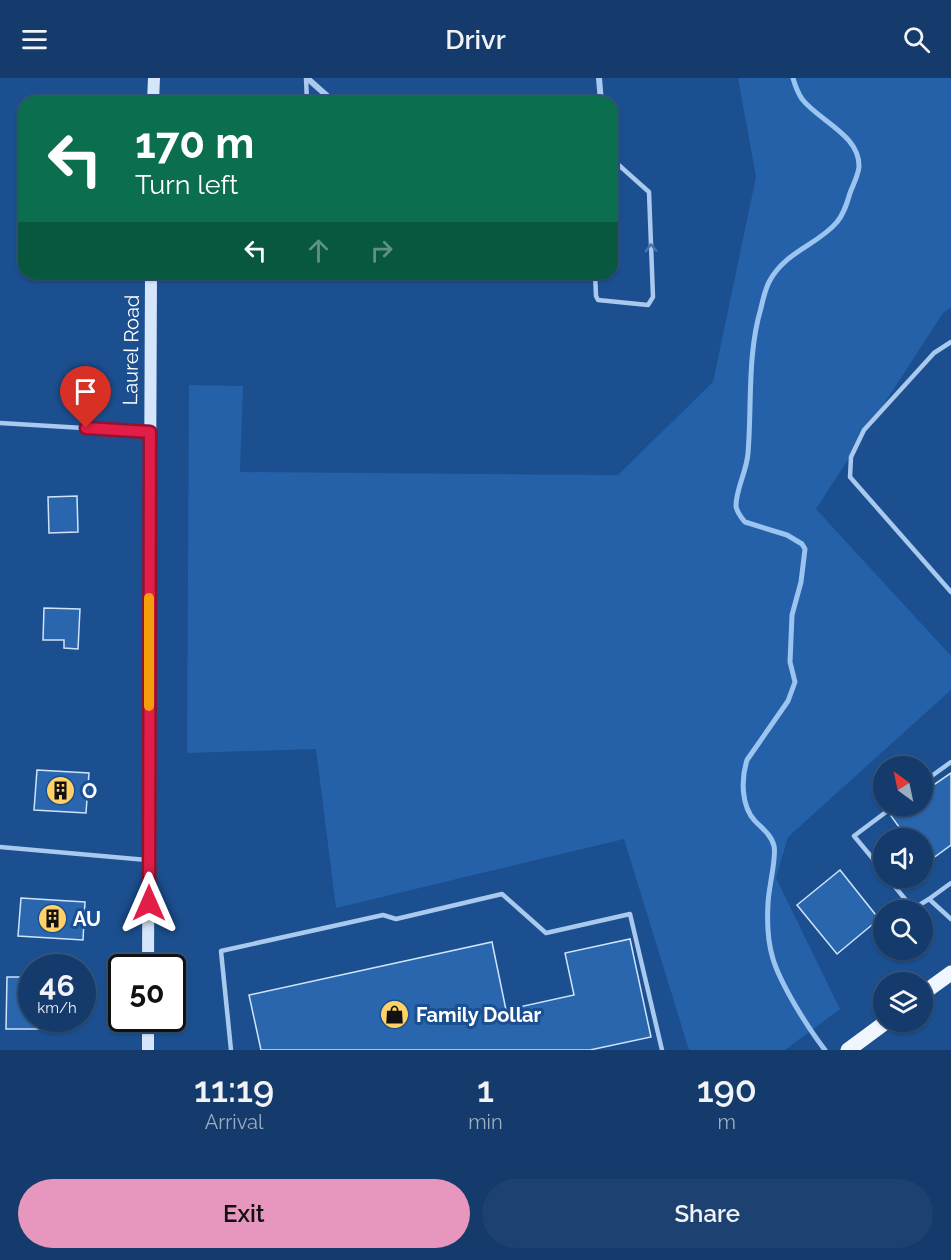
<!DOCTYPE html>
<html lang="en">
<head>
<meta charset="utf-8">
<style>
  :root { --surface:#143b6b; --page:#1d4271; --text:#f1f3f6; --muted:#9dadc1; --line:#33557e; --accent:#e797bd }
  body { margin:0; font-family:Raleway,sans-serif; background:var(--page); color:var(--text); height:100vh; display:flex; flex-direction:column; font-size:22px; white-space:nowrap }
  * { box-sizing:border-box; margin:0 }
  p { font-size:20px; color:var(--muted) }
  .icon { flex:none; width:33px; height:33px; fill:none; stroke:currentColor; stroke-width:2; stroke-linecap:round; stroke-linejoin:round }
  .map { position:relative; height:972px; overflow:hidden }
  .drawer { display:flex; flex-direction:column; background:var(--surface); flex:1 }
  .drawer>* { flex:none }
  .banner { position:absolute; left:18px; top:18px; width:600px; height:183px; border-radius:18px; box-shadow:0 2px 4px #0004,0 0 0 2px var(--line); background:#0b6e4f; color:#fff; overflow:hidden }
  .needle { width:39px; rotate:327deg }
  .buttons { position:absolute; left:873px; top:678px; display:grid; gap:12px }
  .buttons a { display:grid; place-items:center; width:60px; height:60px; border-radius:50%; background:var(--surface); box-shadow:0 2px 4px #0004,0 0 0 2px var(--line); font-size:30px }
  .speed { position:absolute; left:18px; top:876px; display:flex; gap:12px; font-size:30px; font-weight:700; text-align:center }
  .speed>* { display:grid; place-content:center; width:78px; height:78px; border-radius:50%; background:var(--surface); box-shadow:0 2px 4px #0004,0 0 0 2px var(--line); line-height:1 }
  .speed small { font-size:15px; font-weight:400 }
  .speed .limit { border:3px solid #111; border-radius:9px; background:#fff; color:#111 }
  .pin { position:absolute; display:grid; place-items:center; width:51px; height:51px; color:#fff; margin:-62px -26px; border-radius:50% 50% 50% 0; rotate:-45deg; box-shadow:0 0 6px #0007 }
  .pin .icon { rotate:45deg }
  .me { position:absolute; width:66px; margin:-33px; rotate:0deg; stroke-linejoin:round; filter:drop-shadow(0 0 4px #0008) }
  .turn { display:flex; align-items:center; gap:21px; height:126px; padding:0 18px; font-size:27px }
  .turn .icon { width:78px; height:78px; stroke-width:2.5 }
  .turn b { display:block; font-size:42px; line-height:51px }
  .lanes { display:flex; align-items:center; height:57px; padding:0 18px; background:#0003; justify-content:center; gap:30px; direction:ltr }
  .lanes .off { opacity:.35 }
  .eta { display:flex; justify-content:space-evenly; align-items:center; height:102px; text-align:center }
  .eta b { font-size:36px; font-weight:600; line-height:42px }
  .cta { display:flex; gap:12px; margin-top:auto; padding:12px 18px }
  .cta a { flex:1; height:69px; border-radius:36px; background:var(--accent); color:#111; font-size:24px; font-weight:600; line-height:69px; text-align:center }
  .cta a+a { background:var(--page); color:var(--text) }
  header { display:flex; justify-content:space-between; align-items:center; height:78px; padding:0 18px; background:var(--surface); font-size:27px; font-weight:600 }
  .map>svg:first-child { display:block }
</style>
</head>
<body>
<header><svg class="icon" aria-label="menu" viewBox="0 0 24 24"><path d="M4 6h16M4 12h16M4 18h16"/></svg>Drivr<svg class="icon" aria-label="search" viewBox="0 0 24 24"><circle cx="10" cy="10" r="6"/><path d="M15 15l6 6"/></svg></header>
<div class="map">
<svg width="951" height="972" viewBox="0 0 951 972">
  <rect width="100%" height="100%" fill="#1b4f8f"/>
  <path fill="#2461a8" d="M738 0H951V229L943 235 816 431 951 578V612L788 759 776 800 840 931 785 972H689L624 761 336 830 316 671 187 675 189 307 243 308 240 394 618 397 713 304 756 99Z"/>
  <g fill="none" stroke-linecap="round" stroke-linejoin="round">
    <path stroke="#9cc4f0" stroke-width="5" d="M793 0C795 7 798 15 802 21 819 43 860 57 859 89 858 98 853 107 850 115 847 125 844 136 837 144 818 167 785 173 769 204 765 212 763 221 761 230 747 277 752 327 748 375 747 393 736 410 736 428 737 435 741 439 745 444L787 457 802 466 805 471 801 504 792 537 790 584 795 604 788 623 747 682C741 701 741 728 755 743 762 750 772 758 774 768 777 779 768 812 768 826 767 843 768 865 773 881 781 907 808 950 825 972"/>
  </g>
  <path fill="#2a66ad" stroke="#cfe3fa" stroke-width="1.5" d="M77 418 78 454 49 455 48 419Z
    M44 530 80 531 78 571 64 570V562H43Z
    M37 692 89 695 86 735 34 732Z
    M951 695V767L925 786 922 782V760H907L891 738 905 728H922V715Z
    M840 792 879 841 837 876 797 827Z
    M21 820 85 824 83 862 18 858Z
    M630 861 651 959 590 972H261L249 917 492 864 506 932 574 917 565 875Z
    M7 899H32V940H45V951H6Z"/>
  <g fill="none" stroke-linecap="round" stroke-linejoin="round">
    <path stroke="#a9c9ee" stroke-width="4.5" d="M306 0 307 24
      M311 195 366 198V195
      M595 195 596 218 598 222 648 227 653 219 649 114 612 81
      M951 264 934 275 864 352 851 379 850 399 951 514
      M0 345 150 354
      M922 705 951 684
      M0 769 147 782
      M884 794 854 758 894 728
      M888 800 913 831 929 821 951 841
      M929 821 951 805
      M231 972 221 873 383 837 396 841 502 816 546 855 630 836 662 972"/>
    <path stroke="#a9c9ee" stroke-width="6" d="M307 0 334 24
      M599 0 601 24"/>
    <path stroke="#d6e6fa" stroke-width="12" d="M153 24 154 0
      M148 890 151 195
      M148 972V940"/>
    <path stroke="#f0f6ff" stroke-width="15" d="M922 916 951 895
      M848 972 886 944"/>
  </g>
  <defs><path id="oneway-chevron" d="M-2-3.5L2.5 0L-2 3.5" fill="none" stroke-width="1.6" stroke-linecap="round" stroke-linejoin="round" transform="scale(1.5)"/></defs>
  <use stroke="#4674ac" href="#oneway-chevron" transform="translate(651 170) rotate(-92)"/>
  <g fill="none" stroke-linecap="round" stroke-linejoin="round">
    <defs>
      <path id="route" d="M86 350 150 354 149 825"/>
    </defs>
    <use href="#route" stroke="#92132f" stroke-width="15"/>
    <use href="#route" stroke="#e11d48" stroke-width="10"/>
    <path stroke="#f59e0b" stroke-width="10" d="M149 628V520"/>
  </g>
  <defs>
    <symbol id="building-disc" viewBox="-11 -11 22 22"><circle r="9.5" fill="#ffd166" stroke="#1b4f8f"/><path d="M-4-6H4V6H1V3H-1V6H-4ZM-2.5-4.3h1.7v1.8h-1.7ZM.8-4.3h1.7v1.8H.8ZM-2.5-1h1.7V.8h-1.7ZM.8-1h1.7V.8H.8Z" fill="#111"/></symbol>
    <symbol id="shop-disc" viewBox="-11 -11 22 22"><circle r="9.5" fill="#ffd166" stroke="#1b4f8f"/><path d="M-5-2.5h2.3a2.7 3.5 0 0 1 5.4 0H5L5.5 6h-11ZM-1.5-2.5h3a1.5 2.3 0 0 0-3 0Z" fill="#111"/></symbol>
  </defs>
  <g fill-rule="evenodd">
    <use href="#building-disc" x="44" y="696" width="33" height="33"/>
    <use href="#building-disc" x="36" y="824" width="33" height="33"/>
    <use href="#shop-disc" x="378" y="920" width="33" height="33"/>
  </g>
  <g text-anchor="middle" stroke-width="6" stroke-linejoin="round" paint-order="stroke">
    <g font-size="20" fill="#fff" stroke="#1b4f8f">
      <text transform="translate(131 272) rotate(-89)" y="7">Laurel Road</text>
    </g>
    <g font-size="20" font-weight="bold" fill="#fff" stroke="#1b4f8f" text-anchor="start">
      <text x="82" y="720">O</text>
      <text x="73" y="848">AU</text>
      <text x="416" y="944">Family Dollar</text>
    </g>
  </g>
</svg>
<div class="buttons">
<a><svg class="needle" viewBox="-14 -14 28 28"><path d="M0-13l5 13h-10z" fill="#e53935"/><path d="M0 13l5-13h-10z" fill="#9dadc1"/></svg></a>
<a><svg class="icon" aria-label="sound" viewBox="0 0 24 24"><path d="M4 9h4l5-4v14l-5-4H4zM17 9q2 3 0 6"/></svg></a>
<a><svg class="icon" aria-label="search" viewBox="0 0 24 24"><circle cx="10" cy="10" r="6"/><path d="M15 15l6 6"/></svg></a>
<a><svg class="icon" aria-label="layers" viewBox="0 0 24 24"><path d="M12 4l9 5-9 5-9-5zM3 14l9 5 9-5"/></svg></a>
</div>
<div class="speed"><div>46<small>km/h</small></div><div class="limit">50</div></div>
<div class="pin" style="left:86px;top:350px;background:#d93025"><svg class="icon" aria-label="arrive" viewBox="0 0 24 24"><path d="M6 21V4h12l-3 4 3 4H6"/></svg></div>
<svg class="me" style="left:149px;top:825px" viewBox="-20 -20 40 40"><path d="M0-17L14 15 0 8-14 15z" fill="#e11d48" stroke="#fff" stroke-width="4"/></svg>
<div class="banner">
<div class="turn"><svg class="icon" aria-label="left" viewBox="0 0 24 24"><path d="M17 20v-9H6M10 6l-5 5 5 5"/></svg><div><b>170 m</b>Turn left</div></div>
<div class="lanes"><svg class="icon" aria-label="left" viewBox="0 0 24 24"><path d="M17 20v-9H6M10 6l-5 5 5 5"/></svg><svg class="icon off" aria-label="ahead" viewBox="0 0 24 24"><path d="M12 20V5M6 11l6-6 6 6"/></svg><svg class="icon off" aria-label="right" viewBox="0 0 24 24"><path d="M7 20v-9h11M14 6l5 5-5 5"/></svg></div>
</div>
</div>
<section class="drawer">
<div class="eta">
<div><b>11:19</b><p>Arrival</p></div>
<div><b>1</b><p>min</p></div>
<div><b>190</b><p>m</p></div>
</div>
<div class="cta"><a>Exit</a><a>Share</a></div>
</section>
</body>
</html>
